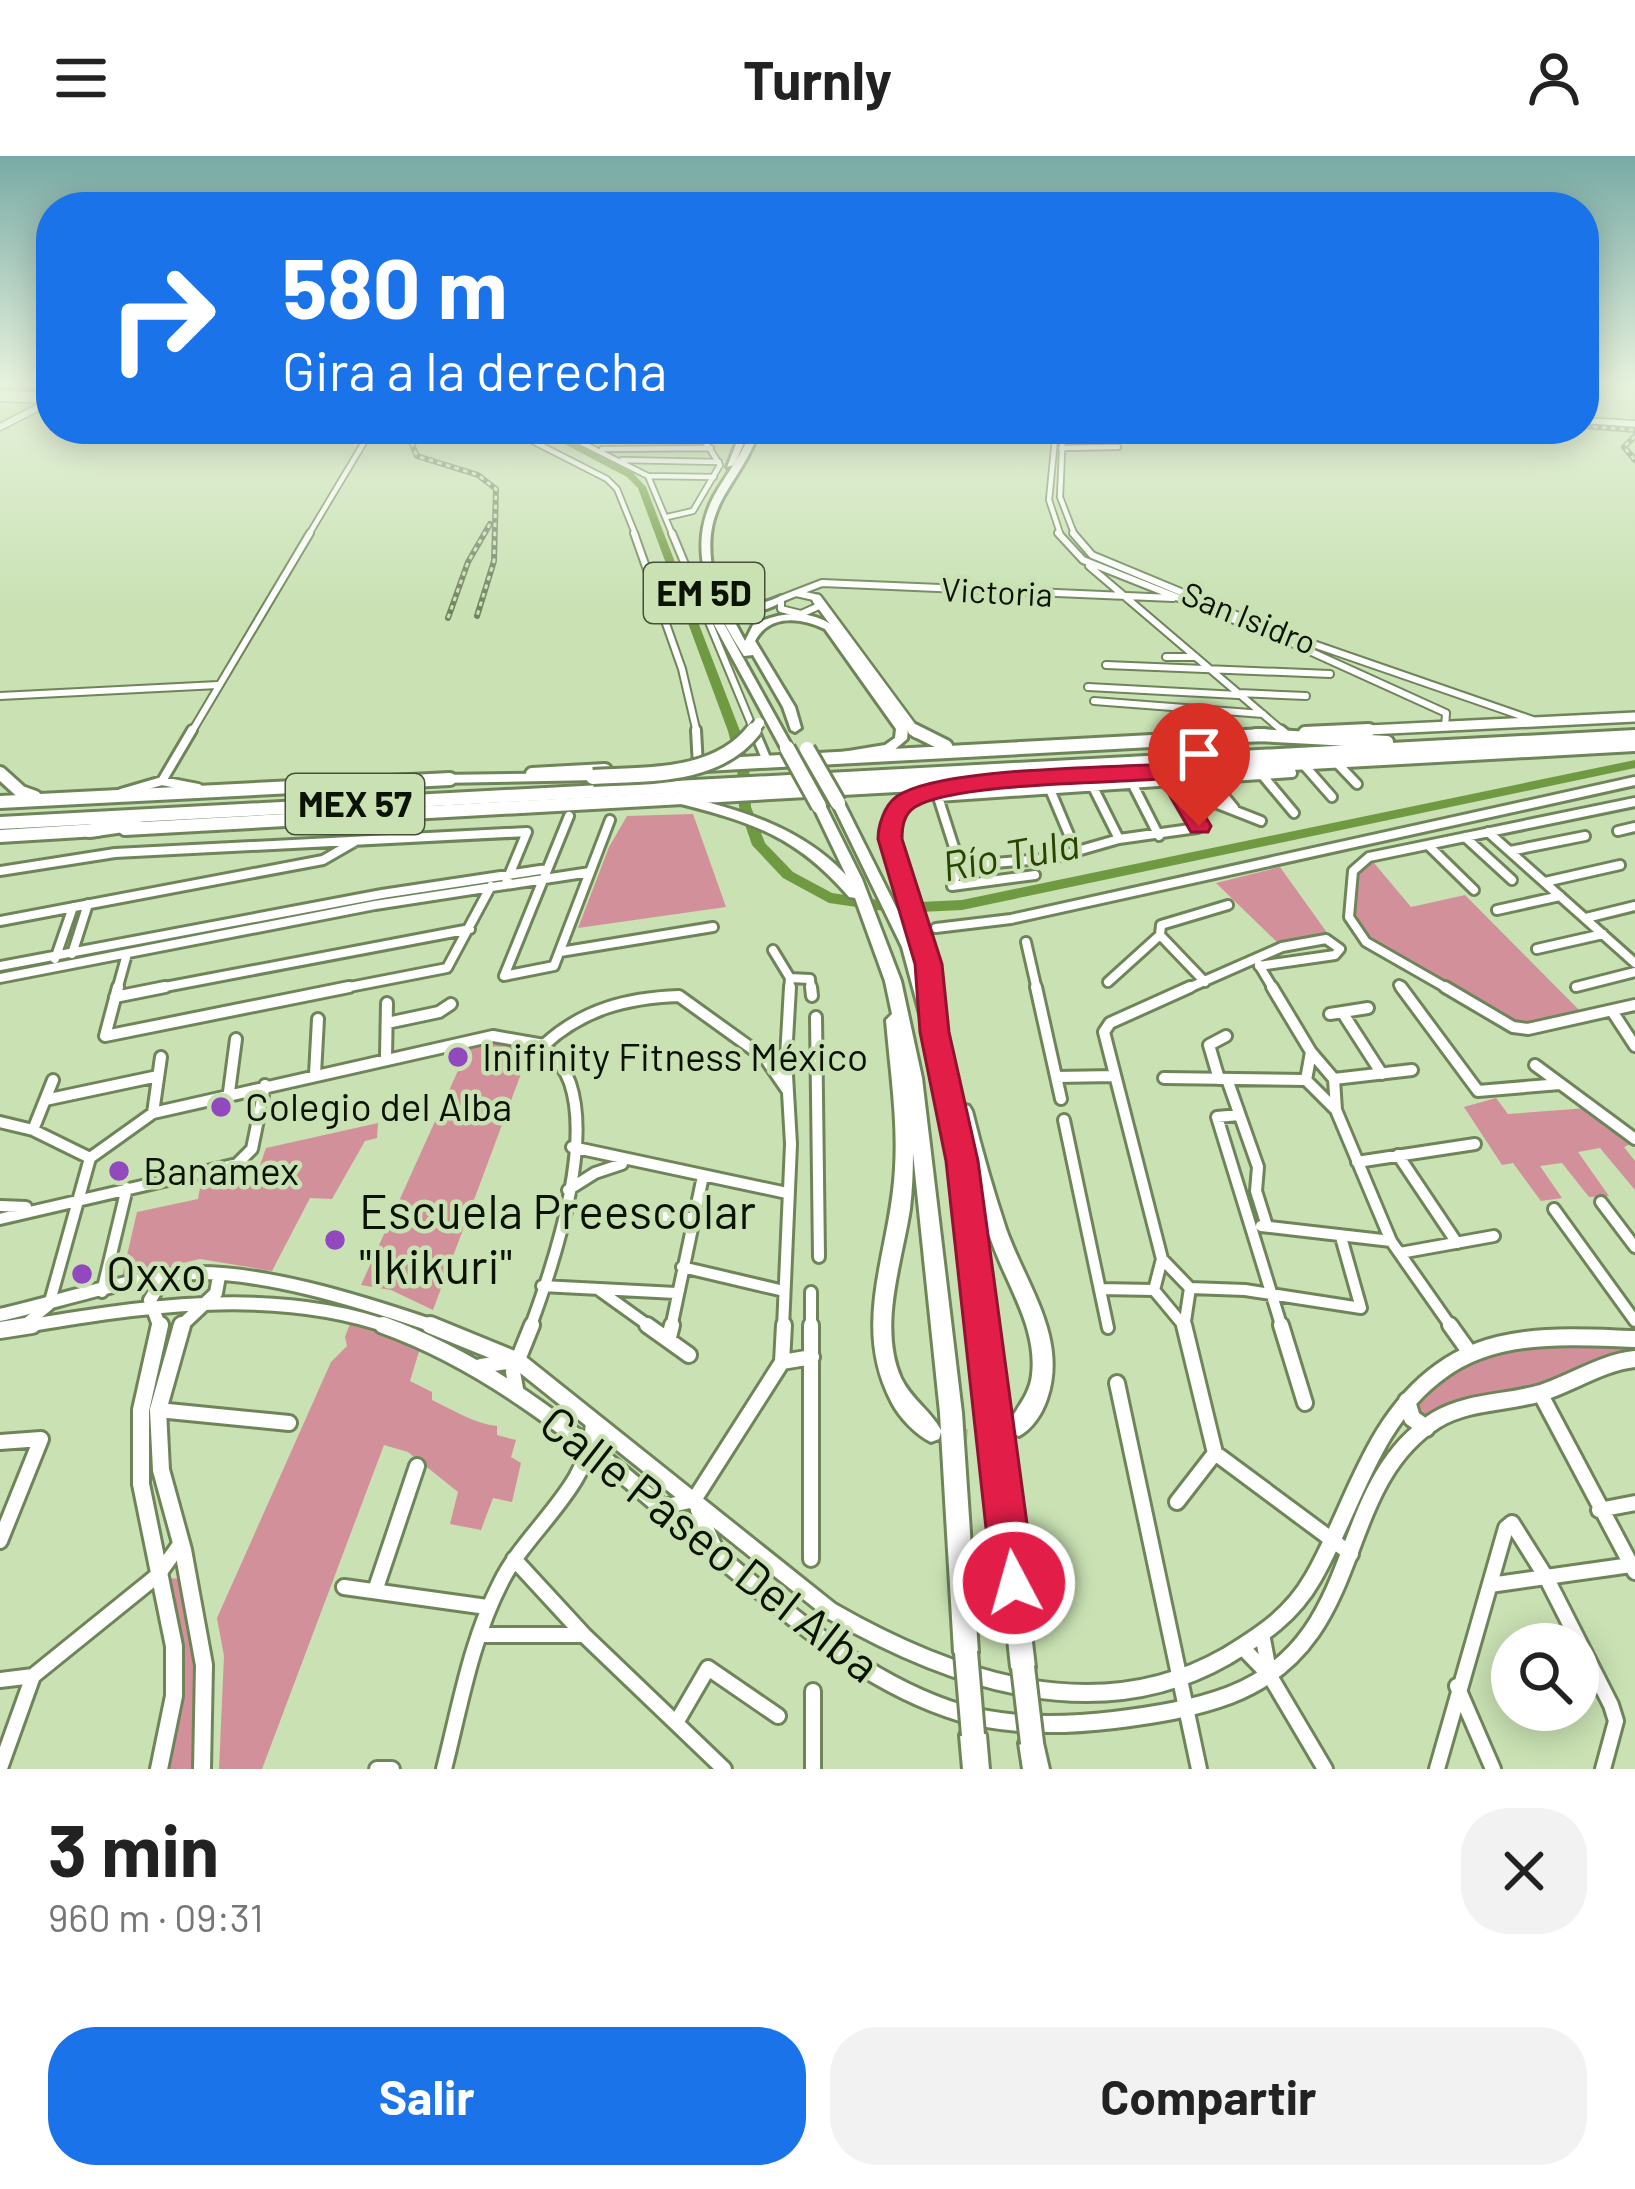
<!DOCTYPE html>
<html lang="es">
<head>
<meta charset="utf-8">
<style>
  :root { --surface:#fff; --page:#f2f2f2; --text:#222; --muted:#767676; --accent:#1a73e8 }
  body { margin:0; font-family:Barlow,sans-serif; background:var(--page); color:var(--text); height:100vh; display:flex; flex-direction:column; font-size:45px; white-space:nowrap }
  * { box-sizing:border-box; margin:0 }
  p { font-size:39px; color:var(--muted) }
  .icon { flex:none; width:66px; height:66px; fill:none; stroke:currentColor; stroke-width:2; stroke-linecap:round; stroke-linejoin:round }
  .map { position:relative; height:1613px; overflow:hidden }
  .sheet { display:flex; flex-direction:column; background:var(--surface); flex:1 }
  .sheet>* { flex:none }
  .top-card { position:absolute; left:36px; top:36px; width:1563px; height:252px; border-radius:48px; box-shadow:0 6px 30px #0003; background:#1a73e8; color:#fff; overflow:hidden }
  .fabs { position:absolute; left:1491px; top:1467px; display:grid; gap:24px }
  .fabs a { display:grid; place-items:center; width:108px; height:108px; border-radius:50%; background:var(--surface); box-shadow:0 6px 30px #0003; font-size:60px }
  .pin { position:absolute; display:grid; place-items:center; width:102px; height:102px; color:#fff; margin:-123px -51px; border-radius:50% 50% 50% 0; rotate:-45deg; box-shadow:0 0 12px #0007 }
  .pin .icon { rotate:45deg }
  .me { position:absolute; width:132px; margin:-66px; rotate:354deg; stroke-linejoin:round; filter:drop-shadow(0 0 9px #0008) }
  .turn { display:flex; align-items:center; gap:42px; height:252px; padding:0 48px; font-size:54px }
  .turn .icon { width:156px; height:156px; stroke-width:2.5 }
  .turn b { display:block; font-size:84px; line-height:102px }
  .round { display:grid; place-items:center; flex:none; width:126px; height:126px; border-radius:48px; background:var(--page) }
  .headline { display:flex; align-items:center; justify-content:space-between; height:204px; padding:0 48px }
  h1 { font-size:72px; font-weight:700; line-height:90px }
  .action { display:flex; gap:24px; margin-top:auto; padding:24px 48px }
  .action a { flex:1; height:138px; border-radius:48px; background:var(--accent); color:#fff; font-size:48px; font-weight:700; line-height:138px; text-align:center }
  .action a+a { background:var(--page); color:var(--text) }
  header { display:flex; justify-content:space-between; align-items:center; height:156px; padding:0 48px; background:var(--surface); font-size:54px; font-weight:700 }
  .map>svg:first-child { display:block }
</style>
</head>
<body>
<header><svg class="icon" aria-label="menu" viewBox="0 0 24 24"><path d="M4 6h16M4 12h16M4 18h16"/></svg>Turnly<svg class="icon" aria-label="person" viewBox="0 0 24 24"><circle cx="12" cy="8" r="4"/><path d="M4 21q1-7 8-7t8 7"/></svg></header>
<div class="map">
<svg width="1635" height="1613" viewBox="0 0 1635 1613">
  <rect width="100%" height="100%" fill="#c9e1b3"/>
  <path fill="#d2919a" d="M693 658 726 751 578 772 609 691 627 660Z
    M1369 701 1411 751 1465 739 1586 861 1528 873 1378 794 1351 768V723Z
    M1280 711 1333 785 1282 791 1216 727Z
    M491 884 531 891 433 1154 391 1134 361 1129 470 888Z
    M1496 942 1508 958 1587 952 1635 986 1624 991 1635 1005V1034L1600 992 1578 996 1609 1040 1589 1041 1562 1007 1540 1010 1562 1042 1541 1045 1513 1007 1502 1009 1464 951Z
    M378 967 377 982 365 985 332 1043 310 1042 272 1115 200 1103 122 1121 137 1056 198 1043 202 1021 258 1015 266 992Z
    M351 1165 421 1189 410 1225 432 1236V1244C453 1254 475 1268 497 1270V1279L516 1284 511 1301 521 1307 512 1346 493 1342 481 1374 450 1368 458 1336 408 1296 384 1289 262 1613H219L224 1500 217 1462 331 1206 347 1190 345 1181Z
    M1625 1185 1634 1199 1544 1230 1424 1262 1413 1248C1482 1177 1533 1190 1625 1185Z
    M166 1422 185 1423 202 1540 197 1613H162L170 1587Z"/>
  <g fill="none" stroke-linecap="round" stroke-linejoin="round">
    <path fill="#709a41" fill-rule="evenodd" d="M0 230 51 232V236L0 234Z
      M536 273H546L633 317 646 331 740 575 749 610 751 651 765 687 793 716 832 737 898 747 962 744 1635 604V612L962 754 898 757 829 747 783 722 752 689 739 651 737 610 728 575 638 332 627 321Z"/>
    <path stroke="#acc299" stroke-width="22" stroke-dasharray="22 12" stroke-linecap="butt" d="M945 1281 972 1285 1003 1278"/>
    <defs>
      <path id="minor-far4" d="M0 237 51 239
        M509 273 607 323 617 333 636 380
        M554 273 648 320 673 380
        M1056 273 1049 344 1061 380
        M1063 273 1060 341 1075 380
        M1108 273H1123
        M1063 282 1100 277 1118 285
        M583 284H707
        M1061 292 1118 291
        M602 293 711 292
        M622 304 719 306
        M648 320 714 321
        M667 361 693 355 720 309 697 273
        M308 380 372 273"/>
      <path id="minor-far3" d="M634 377 682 513 697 577
        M672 377 755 577
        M1058 377 1083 404 1262 475
        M1073 377 1092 399 1270 473 1533 564
        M1089 410 1285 577
        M796 437 822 427 1173 442
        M796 437 814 441 819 450 801 458 781 453V443Z
        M1294 488 1446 557 1445 571
        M1166 501H1196
        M1106 509 1330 518
        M1088 531 1238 539
        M1238 537 1306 540
        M0 540 218 529
        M1094 545 1263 558
        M191 577 310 377"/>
      <path id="minor-far2" d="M696 574 698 610
        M754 574 768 607
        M1281 574 1286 578
        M1336 606 1357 628
        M1303 608 1332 641
        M1263 620 1294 657
        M1210 623 1234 652
        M162 625 192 574
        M1132 627 1159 680
        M1092 629 1119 683
        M1049 631 1075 693
        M1182 634 1261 665
        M121 637 162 625 198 632
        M569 660 504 820 554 810 610 664
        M1618 675 1635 671
        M1488 676 1635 807
        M1465 681 1512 724
        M1429 690 1474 734
        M1510 695 1585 680
        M960 710 1053 702 1119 683 1197 672 1199 666 1172 622
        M0 715 115 697 527 676 505 729
        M1035 719 952 730 960 710 938 641 1292 617 1286 609
        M1545 726 1620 709
        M1497 754 1560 740
        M1586 762 1635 750
        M0 765 323 704 356 685
        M936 772 1011 763 1635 625
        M1160 779 1205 826
        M1026 786 1037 834
        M1537 793 1603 778
        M773 794 790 822 789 834
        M560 796 713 771
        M72 798 88 748
        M55 803 73 751
        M1259 809 1274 834
        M0 810 382 738 547 713
        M0 822 375 749 590 716
        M790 822 810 823 811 834
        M1108 826 1160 779 1161 769 1228 749
        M1399 829 1403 834
        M1576 831 1635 816
        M117 834 127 798
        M149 834 470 773
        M334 834 447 812 491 730
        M1184 834 1282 791 1326 783 1340 793 1335 799 1259 810
        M1450 834 1366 786 1349 761 1353 715 1369 701 1635 646"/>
      <path id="minor-far1" d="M118 831 105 880 349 831
        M811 831 812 840
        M1036 831 1061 943
        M1272 831 1311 896 1334 923 1336 954 1391 1085 1452 1172
        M1401 831 1478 935 1560 928
        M1445 831 1513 871 1528 873 1635 849
        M115 841 165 831
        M1612 855 1635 890
        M1342 856 1382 918
        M1330 858 1368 852
        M816 861 819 1101
        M387 867 439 856 451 848
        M544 889C583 853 627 842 679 840L765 902 787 934
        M1311 896 1306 924 1336 954
        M386 901 387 847
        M1535 909 1635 983
        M315 918 318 863
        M1056 921 1115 920
        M1164 922 1306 924
        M1219 923 1209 889 1226 880
        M1227 923 1258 1011 1256 1035 1267 1070
        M1334 923 1412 914
        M229 936 236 883
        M45 944 158 920
        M153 957 161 901
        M1239 959 1217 961 1282 1172
        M1064 964 1108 1172
        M0 966 33 974 90 1002
        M33 974 53 924
        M572 991 787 1037
        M1398 999 1457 1087
        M1357 1006 1475 988
        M568 1034 595 1017 622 1008
        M1601 1046 1635 1091
        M0 1050 26 1051
        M1554 1053 1635 1165
        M612 1057 691 1062
        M0 1063 237 1008 252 993 265 929
        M1261 1070 1391 1085
        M1400 1097 1494 1080
        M1162 1103 1190 1132 1184 1172
        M682 1111 784 1135
        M542 1130 676 1137
        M1190 1132 1245 1134 1361 1152 1341 1081
        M1100 1133 1154 1134
        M599 1134 652 1172
        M102 1136 127 1032
        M811 1136V1172
        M28 1166 49 1149 90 1002 153 957 493 880 544 889C554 901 565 912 570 927 592 992 553 1110 530 1172
        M1184 1170 1154 1134 1162 1103 1104 876 1110 867 1190 831
        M671 1172 703 1020
        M783 1172 791 988 786 902 790 831"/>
      <path id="minor" d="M647 1169 689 1199
        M811 1169V1403
        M1184 1169 1215 1297 1351 1398
        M1281 1169 1305 1247
        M1450 1169 1470 1197
        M669 1181 672 1169
        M782 1206 812 1201
        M481 1210 513 1205
        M1117 1227 1199 1613
        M516 1233 513 1216 532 1169
        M1540 1237 1635 1416
        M158 1254 289 1267
        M0 1286 41 1283 0 1385
        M1177 1346 1215 1297
        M663 1351 694 1344 782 1206 784 1169
        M698 1354 716 1394
        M1599 1354 1635 1347
        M514 1403 584 1479 724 1613
        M1490 1429 1631 1409
        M344 1431 487 1451
        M375 1435 417 1310
        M1262 1478 1270 1520
        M479 1479H584
        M1243 1492 1270 1520 1325 1613
        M0 1524 33 1520 158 1419 181 1387
        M1457 1530 1493 1613
        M813 1535V1613
        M676 1567 708 1512 778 1560
        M0 1612 33 1520
        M377 1613H392
        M444 1613C460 1550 471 1484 501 1426 528 1372 591 1331 593 1267
        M1437 1613 1506 1372 1512 1367 1546 1421 1611 1549 1616 1565 1603 1613"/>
      <path id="tertiary-far2" d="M0 271 43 249"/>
      <path id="tertiary-far1" d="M0 1159C56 1146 113 1127 170 1119 247 1108 366 1147 439 1172
        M14 1172C137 1151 271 1129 392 1172
        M160 1172 150 1144 164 1121
        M179 1172 216 1137 219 1120"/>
      <path id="tertiary" d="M182 1169 158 1254 161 1314 183 1394 204 1509 202 1613
        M383 1169C523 1219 633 1330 746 1423 811 1477 878 1532 961 1557 1010 1571 1064 1570 1114 1564 1154 1559 1193 1553 1230 1539 1370 1485 1330 1331 1436 1264 1467 1245 1507 1247 1541 1237 1572 1227 1603 1206 1635 1203
        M430 1169 518 1205 831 1455C951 1524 1097 1575 1227 1500 1263 1478 1292 1459 1313 1422 1354 1351 1371 1265 1441 1215 1496 1174 1570 1181 1635 1183
        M0 1174 32 1169
        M1407 1245 1412 1262 1426 1272
        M159 1613 174 1540V1490L141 1328V1254L160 1169"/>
      <path id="secondary" d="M0 242 47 244
        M1584 265 1635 268"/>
      <path id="primary-far1" d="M817 443 916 577
        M1307 577 1635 561"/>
      <path id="primary" d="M914 574 946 590
        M1305 577 1369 574
        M705 609 1264 579
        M0 617 21 636 35 641
        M532 618 605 614
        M0 646 450 623
        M125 673 1635 589
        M0 680 97 674"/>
      <path id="trunk" d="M1256 579 1387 586
        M0 667 1635 580
        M89 675 137 668"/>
      <path id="motorway" d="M742 273H750L734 309 727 311Z
        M752 273H760C738 335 698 346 714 422H719C739 452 749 454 781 440L786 443C762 460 739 459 719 436L721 441 745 485 753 469C776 457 804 453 827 466 844 475 893 552 908 573L907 583 893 595 820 606V600L824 599 885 589 895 582 896 573 825 473C801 461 769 458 755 485L795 551 801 572 795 576 791 574 783 551 753 499 744 500C713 451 684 397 714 340 727 317 743 298 752 273Z
        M704 446 713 448 793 592 791 595H783L781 592 703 448Z
        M593 617 597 618V624L439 627 433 623 439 619Z
        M974 622 978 623V629C954 634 917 635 901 657 895 665 896 675 897 684 900 700 909 713 914 728 928 766 937 806 943 846L941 850 934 852 961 948 969 950 972 955C982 995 993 1034 1006 1073 1026 1129 1068 1182 1047 1243 1042 1258 1032 1273 1019 1280L1011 1277 1008 1269C1016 1252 1030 1239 1032 1219 1037 1178 1014 1140 999 1104 988 1078 980 1051 972 1024L993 1160 1035 1511 1032 1520 1023 1523 1014 1520 1011 1511 973 1160 944 947 902 791 832 647 838 643 844 647 916 791 921 807C915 779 909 752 900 725 895 711 885 697 883 682 878 634 940 628 974 622Z
        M677 639C739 653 801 671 846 719L813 650 814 647H824L862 723 901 825 922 922 962 1257 978 1496 975 1505 966 1508 957 1505 954 1496 941 1276 939 1283 931 1286C916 1279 900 1262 892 1247 850 1167 891 1096 895 1012 898 963 890 913 886 864L892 858 885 825 855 742 849 741C796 679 749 665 673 646V640ZM913 997 940 1257 941 1274C930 1254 911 1243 901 1222 878 1170 902 1106 910 1053 912 1035 913 1016 913 997Z
        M973 1566 982 1570 986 1579 989 1613H963L960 1579 964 1570Z
        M1032 1574 1041 1578 1049 1613H1023L1019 1587 1023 1578Z"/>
    </defs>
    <use href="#minor-far4" stroke="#6e855a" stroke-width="8"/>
    <use href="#minor-far3" stroke="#6e855a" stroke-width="10"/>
    <use href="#minor-far2" stroke="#6e855a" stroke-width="14"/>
    <use href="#minor-far1" stroke="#6e855a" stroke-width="16"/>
    <use href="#minor" stroke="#6e855a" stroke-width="20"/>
    <use href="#tertiary-far2" stroke="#6e855a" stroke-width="9"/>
    <use href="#tertiary-far1" stroke="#6e855a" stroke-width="18"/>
    <use href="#tertiary" stroke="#6e855a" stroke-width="22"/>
    <use href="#secondary" stroke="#6e855a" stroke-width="9"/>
    <use href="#primary-far1" stroke="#6e855a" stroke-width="14"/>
    <use href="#primary" stroke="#6e855a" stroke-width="18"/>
    <use href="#trunk" stroke="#6e855a" stroke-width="18"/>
    <use href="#motorway" stroke="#6e855a" stroke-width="6"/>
    <use href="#minor-far4" stroke="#fff" stroke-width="4.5"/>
    <use href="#minor-far3" stroke="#fff" stroke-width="6"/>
    <use href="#minor-far2" stroke="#fff" stroke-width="8"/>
    <use href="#minor-far1" stroke="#fff" stroke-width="10"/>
    <use href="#minor" stroke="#fff" stroke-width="14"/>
    <use href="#tertiary-far2" stroke="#fff" stroke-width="6"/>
    <use href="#tertiary-far1" stroke="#fff" stroke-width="12"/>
    <use href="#tertiary" stroke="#fff" stroke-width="16"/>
    <use href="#secondary" stroke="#fff" stroke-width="6"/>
    <use href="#primary-far1" stroke="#fff" stroke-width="9"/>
    <use href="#primary" stroke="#fff" stroke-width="12"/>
    <use href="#trunk" stroke="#fff" stroke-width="12"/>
    <use href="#motorway" fill="#fff" fill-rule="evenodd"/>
    <defs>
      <path id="rail" d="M1584 270 1635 274
        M425 273 412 289 417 300 478 319 496 333 494 405 477 460
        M1635 280 1624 291 1635 304
        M448 462 468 406 490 368"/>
    </defs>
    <use href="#rail" stroke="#718262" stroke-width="6"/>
    <use href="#rail" stroke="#c9e1b3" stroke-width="3" stroke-dasharray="4.5" stroke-linecap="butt"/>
    <defs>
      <path id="tertiary-bridge" d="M43 249 51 245"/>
      <path id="motorway-bridge-far2" d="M752 577 759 567"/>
      <path id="motorway-bridge-far1" d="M787 592 819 650
        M807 593 838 647
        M593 621C648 618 717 622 754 574"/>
      <path id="motorway-bridge" d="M966 1496 973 1579
        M1023 1511 1032 1587"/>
    </defs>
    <use href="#tertiary-bridge" stroke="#6e855a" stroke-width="9" stroke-linecap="butt"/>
    <use href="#motorway-bridge-far2" stroke="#6e855a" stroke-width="15" stroke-linecap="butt"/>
    <use href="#motorway-bridge-far1" stroke="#6e855a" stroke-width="20" stroke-linecap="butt"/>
    <use href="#motorway-bridge" stroke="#6e855a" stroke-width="28" stroke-linecap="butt"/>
    <use href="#tertiary-bridge" stroke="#fff" stroke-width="6"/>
    <use href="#motorway-bridge-far2" stroke="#fff" stroke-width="10"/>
    <use href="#motorway-bridge-far1" stroke="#fff" stroke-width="14"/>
    <use href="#motorway-bridge" stroke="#fff" stroke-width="22"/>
  </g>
  <linearGradient id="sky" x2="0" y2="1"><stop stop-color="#78aaa5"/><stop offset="0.5" stop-color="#e7f2dd"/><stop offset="1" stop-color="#e7f2dd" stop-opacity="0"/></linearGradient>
  <rect width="1635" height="455" fill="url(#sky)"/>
  <path fill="#e11d48" stroke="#92132f" stroke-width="3" d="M1167 608 1175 610 1211 670 1208 676H1191L1160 623C1108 627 954 627 915 651 904 658 902 670 902 683L942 808 949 876 978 1005 1035 1427 1029 1442 1014 1449 998 1442 992 1427 946 1005 920 876 915 808 878 683C878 670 884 650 896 641 936 611 1110 612 1167 608Z"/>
  <g fill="#9149bd" stroke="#c9e1b3" stroke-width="4.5">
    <circle cx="458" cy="901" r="12"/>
    <circle cx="221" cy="951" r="12"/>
    <circle cx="119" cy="1015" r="12"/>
    <circle cx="335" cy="1084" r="12"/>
    <circle cx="82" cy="1118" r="12"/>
  </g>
  <g text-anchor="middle" stroke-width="9" stroke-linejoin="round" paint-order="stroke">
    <g font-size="33" fill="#0b1304" stroke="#c9e1b3">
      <text transform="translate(997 436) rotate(3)" y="12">Victoria</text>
      <text transform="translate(1249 462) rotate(22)" y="12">San Isidro</text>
    </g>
    <g fill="#c9e1b3" stroke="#445138" stroke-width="3">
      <rect x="644" y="407" width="120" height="60" rx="9"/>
      <rect x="286" y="618" width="138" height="60" rx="9"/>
    </g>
    <g font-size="36" font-weight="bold" fill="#0b1304">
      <text x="704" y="450">EM 5D</text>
      <text x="355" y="661">MEX 57</text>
    </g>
    <g font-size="39" fill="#0b1304" stroke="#c9e1b3" text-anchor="start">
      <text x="482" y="915">Inifinity Fitness México</text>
      <text x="245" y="965">Colegio del Alba</text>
      <text x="143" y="1029">Banamex</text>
    </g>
    <g font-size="42" font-style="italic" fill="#294400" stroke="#c9e1b3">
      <text transform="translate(1011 699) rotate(-10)" y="15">Río Tula</text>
    </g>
    <g font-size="48" fill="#0b1304" stroke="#c9e1b3" text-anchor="start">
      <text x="359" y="1073">Escuela Preescolar<tspan x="359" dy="55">"Ikikuri"</tspan></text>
      <text x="106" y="1135">Oxxo</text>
    </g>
    <g font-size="48" fill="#0b1304" stroke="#c9e1b3">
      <text transform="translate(710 1388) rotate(38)" y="17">Calle Paseo Del Alba</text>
    </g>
  </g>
</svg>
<div class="fabs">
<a><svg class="icon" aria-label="search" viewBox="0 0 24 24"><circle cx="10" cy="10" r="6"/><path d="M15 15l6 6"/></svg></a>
</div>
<div class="pin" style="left:1199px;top:670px;background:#d93025"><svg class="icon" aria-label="arrive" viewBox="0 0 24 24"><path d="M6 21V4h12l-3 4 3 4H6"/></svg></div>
<svg class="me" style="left:1014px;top:1427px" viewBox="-20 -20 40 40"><circle r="17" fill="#e11d48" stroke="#fff" stroke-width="3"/><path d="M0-11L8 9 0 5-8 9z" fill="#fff"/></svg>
<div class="top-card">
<div class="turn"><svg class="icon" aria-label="right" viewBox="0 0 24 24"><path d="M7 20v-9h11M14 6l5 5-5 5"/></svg><div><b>580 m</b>Gira a la derecha</div></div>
</div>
</div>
<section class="sheet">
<div class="headline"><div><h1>3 min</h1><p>960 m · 09:31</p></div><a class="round"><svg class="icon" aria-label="close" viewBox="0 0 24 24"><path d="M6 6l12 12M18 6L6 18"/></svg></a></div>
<div class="action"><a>Salir</a><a>Compartir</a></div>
</section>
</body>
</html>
